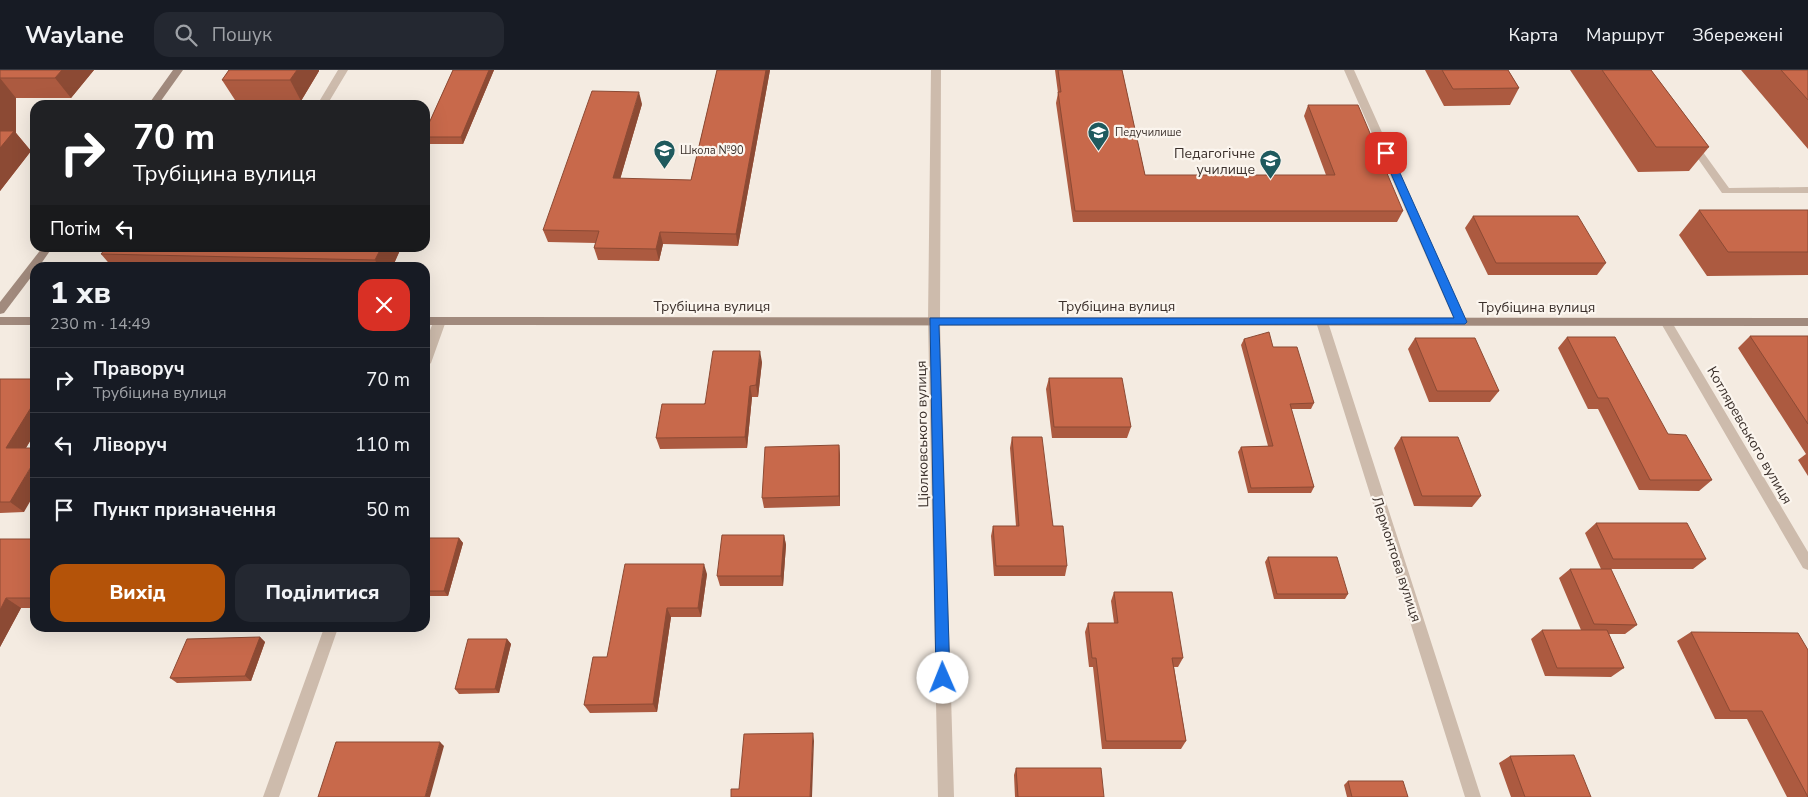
<!DOCTYPE html>
<html lang="uk">
<head>
<meta charset="utf-8">
<style>
  :root { --surface:#171b24; --page:#242831; --text:#f1f3f6; --muted:#9ea1a6; --line:#363941; --accent:#b45309 }
  body { margin:0; font-family:"Nunito Sans",sans-serif; background:var(--page); color:var(--text); height:100vh; display:flex; flex-direction:column; font-size:19px; white-space:nowrap }
  * { box-sizing:border-box; margin:0 }
  p { font-size:16px; color:var(--muted) }
  .icon { flex:none; width:28px; height:28px; fill:none; stroke:currentColor; stroke-width:2; stroke-linecap:round; stroke-linejoin:round }
  .map { position:relative; flex:1; overflow:hidden }
  .panel { position:absolute; left:30px; top:192px; width:400px; height:370px; display:flex; flex-direction:column; background:var(--surface); border-radius:15px; box-shadow:0 5px 20px #0002 }
  .panel>* { flex:none }
  .top-card { position:absolute; left:30px; top:30px; width:400px; height:152px; border-radius:15px; box-shadow:0 5px 20px #0002; background:#202124; color:#fff; overflow:hidden }
  .pin { position:absolute; display:grid; place-items:center; width:42px; height:42px; color:#fff; margin:-21px; border-radius:10px; box-shadow:0 2px 8px #0006 }
  .me { position:absolute; width:55px; margin:-28px; rotate:359deg; stroke-linejoin:round; filter:drop-shadow(0 0 4px #0008) }
  .turn { display:flex; align-items:center; gap:18px; height:105px; padding:0 20px; font-size:22px }
  .turn .icon { width:65px; height:65px; stroke-width:2.5 }
  .turn b { display:block; font-size:35px; line-height:42px }
  .then { display:flex; align-items:center; height:48px; padding:0 20px; background:#0003; gap:10px; font-size:19px }
  .round { display:grid; place-items:center; flex:none; width:52px; height:52px; border-radius:15px; background:var(--page) }
  .headline { display:flex; align-items:center; justify-content:space-between; height:85px; padding:0 20px }
  h1 { font-size:30px; font-weight:800; line-height:38px }
  .primary-button { display:flex; gap:10px; margin-top:auto; padding:10px 20px }
  .primary-button a { flex:1; height:58px; border-radius:15px; background:var(--accent); color:#fff; font-size:20px; font-weight:800; line-height:58px; text-align:center }
  .primary-button a+a { background:var(--page); color:var(--text) }
  ul { padding:0; list-style:none }
  li { display:flex; align-items:center; gap:15px; height:65px; padding:0 20px; border-top:1px solid var(--line) }
  li div { flex:1 }
  li b { display:block; font-size:19px }
  li em { font-style:normal }
  header { display:flex; align-items:center; gap:30px; box-sizing:border-box; height:70px; padding:0 25px; background:var(--surface); border-bottom:1px solid var(--line) }
  header strong { font-size:24px }
  nav { display:flex; gap:28px; margin-inline-start:auto; font-size:18px }
  .search { width:350px; height:45px; background:var(--page); display:flex; align-items:center; gap:12px; box-sizing:border-box; padding:0 18px; border-radius:15px; color:var(--muted); font-size:19px }
  .map>svg:first-child { display:block }
</style>
</head>
<body>
<header>
<strong>Waylane</strong>
<div class="search"><svg class="icon" aria-label="search" viewBox="0 0 24 24"><circle cx="10" cy="10" r="6"/><path d="M15 15l6 6"/></svg>Пошук</div>
<nav><a>Карта</a><a>Маршрут</a><a>Збережені</a></nav>
</header>
<div class="map">
<svg width="1808" height="727" viewBox="0 0 1808 727">
  <rect width="100%" height="100%" fill="#f4ebe1"/>
  <g fill="none" stroke-linecap="round" stroke-linejoin="round">
    <path fill="#cdbbac" fill-rule="evenodd" d="M338 0H348L327 35H317Z
      M1344 0H1354L1467 252 1465 255H1457L1455 252Z
      M1692 70 1695 71 1729 118 1808 117V123H1722L1687 73Z"/>
    <path fill="#cdbbac" fill-rule="evenodd" d="M931 0H941L940 251 954 727H938L928 251Z
      M440 247 446 251 431 293 425 298C425 286 427 251 440 247Z
      M1322 248 1328 252 1481 727H1465L1316 252Z
      M1666 248 1670 249 1808 482V500L1803 498 1662 255 1660 252Z
      M324 558H338L279 727H263Z"/>
    <path fill="#a18a7d" fill-rule="evenodd" d="M173 0H183L158 35H148Z
      M42 178H52L38 198H35V202L4 243 0 244V232Z
      M0 247H35V255H0Z
      M425 247 1808 248V256L425 255Z"/>
  </g>
  <path fill="#ac5a40" d="M0 0H94L71 28H16V63L31 81 0 121Z
    M229 0H319V1L301 31 235 30 222 10Z
    M453 0H494L463 74H426L425 62Z
    M717 0H770L738 176 663 174 659 191 598 190 594 178 596 173 548 172 543 160 642 34 620 109 691 110Z
    M1055 0H1122L1145 105H1326L1304 46 1308 35 1403 141 1397 152H1073L1056 33 1058 23Z
    M1425 0H1508L1519 18 1510 35 1444 36Z
    M1570 0H1651L1709 77 1689 101 1638 102Z
    M1741 0H1808V79Z
    M1699 140H1808V205L1707 206 1679 165Z
    M1473 146 1606 193 1597 205H1488L1465 158Z
    M401 178 392 198H113L101 184Z
    M1750 266H1808V406L1798 390 1806 384 1738 278Z
    M1567 267 1668 364 1712 410 1699 421 1639 420 1598 339H1588L1558 278Z
    M1415 268 1499 321 1490 332H1429L1408 279Z
    M1244 269 1273 277 1314 333 1311 339H1291L1314 417 1311 423H1248L1238 382 1241 377 1268 376 1241 275Z
    M762 292 758 327H752L747 378 660 379 656 368Z
    M1049 308 1131 357 1127 368H1052L1046 319Z
    M0 309H35V363L26 378 24 442 0 443Z
    M1012 367 1053 456 1067 496 1065 506H994L991 466 993 456H1016L1010 378Z
    M1401 367 1481 426 1472 437 1414 436 1394 378Z
    M839 375 840 386V436L764 438 762 428Z
    M1596 453 1706 489 1693 499H1601L1585 463Z
    M784 465 786 475 783 516H720L717 506Z
    M425 468H459L463 473 448 526H425Z
    M0 469H35V538H21L0 577Z
    M1268 487 1348 524 1345 529H1274L1265 492Z
    M1570 499 1637 555 1625 564H1609L1624 598 1611 607 1545 606 1531 569 1542 560H1581L1559 508Z
    M707 504 701 547H671L657 642 590 643 584 635 607 587Z
    M1114 522 1183 588 1178 597H1174L1186 671 1181 679H1102L1093 597H1089L1085 562 1088 553H1114L1111 531Z
    M1691 562 1808 580V727H1787L1747 649H1715L1677 571Z
    M260 567 265 572 251 611 177 613 170 608Z
    M507 569 511 574 499 623 459 624 455 619Z
    M1510 686 1591 727H1511L1499 693Z
    M1016 698 1104 727H1015L1014 705Z
    M1348 711 1408 727H1347L1344 715Z"/>
  <path fill="#8c4a34" d="M62 0H94L71 28 55 8Z
    M297 0H319V1L301 31 290 10Z
    M489 0H494L463 74 461 67Z
    M766 0H770L738 176 736 164Z
    M0 8 16 28V63L31 81 0 121Z
    M639 22 642 34 617 120 613 108Z
    M660 162 663 174 659 191 656 179Z
    M381 178H401L392 198H379L375 190Z
    M760 281 762 292 758 327 756 315Z
    M750 316 752 327 747 378 745 367Z
    M35 331V363L19 389 6 378Z
    M839 375 840 386V436L839 426Z
    M35 390V423L24 442 10 432Z
    M784 465 786 475 783 516 781 506Z
    M459 468 463 473 448 526 444 521Z
    M704 494 707 504 701 547 698 538Z
    M6 528 21 538 0 577V540Z
    M667 538 671 547 657 642 653 634Z
    M260 567 265 572 251 611 245 606Z
    M507 569 511 574 499 623 495 619Z
    M813 663 814 671 812 727H810Z
    M440 672 444 676 430 727H425Z"/>
  <path fill="#c8694b" stroke="#8c4a34" d="M0 0H62L55 8H0Z
    M229 0H297L290 10H222Z
    M453 0H489L461 67H425V62Z
    M717 0H766L736 164 660 162 656 179 594 178 599 161 543 160 592 21 639 22 613 108 691 110Z
    M1058 0H1122L1145 105H1335L1308 35H1358L1403 141H1075L1058 22H1061Z
    M1442 0H1508L1519 18 1453 19Z
    M1602 0H1651L1709 77H1656Z
    M1781 0H1808V30Z
    M0 61H14L0 78Z
    M1699 140H1808V182H1728Z
    M1473 146H1578L1606 193H1496Z
    M106 178H381L375 190 101 184Z
    M1269 262 1273 277H1297L1314 333 1290 334 1314 417 1251 418 1241 377 1273 376 1244 269Z
    M1750 266H1808V354Z
    M1567 267H1615L1668 364 1686 365 1712 410H1650L1608 328H1598Z
    M1415 268H1475L1499 321H1437Z
    M713 281H760L756 315 750 316 745 367 656 368 662 334H705Z
    M1049 308H1122L1131 357H1054Z
    M0 309H35V331L6 378H35V390L10 432H0Z
    M1012 367H1042L1053 456H1063L1067 496H996L993 456H1019Z
    M1401 367H1458L1481 426H1422Z
    M839 375V426L762 428 765 377Z
    M1596 453H1687L1706 489H1613Z
    M722 465H784L781 506H717Z
    M425 468H459L444 521H425Z
    M0 469H35V528H6L0 540Z
    M1268 487H1337L1348 524H1277Z
    M625 494H704L698 538H667L653 634 584 635 593 587H607Z
    M1570 499H1611L1637 555 1594 554Z
    M1114 522H1172L1183 588H1172L1186 671H1106L1096 588H1092L1088 553H1118Z
    M1542 560H1607L1624 598H1557Z
    M1691 562 1798 563 1808 580V727L1762 641H1730Z
    M260 567 245 606 170 608 187 569Z
    M468 569H507L495 619H455Z
    M813 663 810 727H731V719H739L744 664Z
    M336 672H440L425 727H318Z
    M1574 685 1591 727H1525L1510 686Z
    M1016 698H1101L1104 727H1018Z
    M1348 711H1403L1408 727H1352Z"/>
  <path fill="#1a73e8" stroke="#114b97" d="M1386 80 1391 83 1467 252 1465 254 939 255 950 608 948 613 943 615 938 613 936 608 930 248H1454L1382 83Z"/>
  <defs>
    <symbol id="school-pin" viewBox="-11 -11 22 30"><path d="M0 17L-7.5 6A9.5 9.5 0 1 1 7.5 6Z" fill="#1f5a5e" stroke="#fbf5ee"/><path d="M0-5L7-2L0 1L-7-2ZM-4 1L0 2.5L4 1V4Q0 6-4 4Z" fill="#fff"/></symbol>
    <symbol id="university-pin" viewBox="-11 -11 22 30"><path d="M0 17L-7.5 6A9.5 9.5 0 1 1 7.5 6Z" fill="#1f5a5e" stroke="#fbf5ee"/><path d="M0-5L7-2L0 1L-7-2ZM-4 1L0 2.5L4 1V4Q0 6-4 4Z" fill="#fff"/></symbol>
  </defs>
  <g fill-rule="evenodd">
    <use href="#school-pin" x="1086" y="50" width="25" height="34"/>
    <use href="#school-pin" x="652" y="68" width="25" height="34"/>
    <use href="#university-pin" x="1258" y="78" width="25" height="34"/>
  </g>
  <g text-anchor="middle" stroke-width="4.5" stroke-linejoin="round" paint-order="stroke">
    <g font-size="11" fill="#3b302b" stroke="#fbf5ee" text-anchor="start">
      <text x="1115" y="66">Педучилише</text>
      <text x="680" y="84">Школа №90</text>
    </g>
    <g font-size="14" fill="#3b302b" stroke="#fbf5ee" text-anchor="end">
      <text x="1255" y="88">Педагогічне<tspan x="1255" dy="16">училище</tspan></text>
    </g>
    <g font-size="14" fill="#3b302b" stroke="#fbf5ee">
      <text x="712" y="241">Трубіцина вулиця</text>
      <text x="1117" y="241">Трубіцина вулиця</text>
      <text x="1537" y="242">Трубіцина вулиця</text>
      <text transform="translate(922 364) rotate(-91)" y="5">Ціолковського вулиця</text>
      <text transform="translate(1750 365) rotate(60)" y="5">Котляревського вулиця</text>
      <text transform="translate(1397 489) rotate(72)" y="5">Лермонтова вулиця</text>
    </g>
  </g>
</svg>
<div class="pin" style="left:1386px;top:83px;background:#d93025"><svg class="icon" aria-label="arrive" viewBox="0 0 24 24"><path d="M6 21V4h12l-3 4 3 4H6"/></svg></div>
<svg class="me" style="left:943px;top:608px" viewBox="-20 -20 40 40"><circle r="19" fill="#fff"/><path d="M0-13L10 11 0 6-10 11z" fill="#1a73e8"/></svg>
<div class="top-card">
<div class="turn"><svg class="icon" aria-label="right" viewBox="0 0 24 24"><path d="M7 20v-9h11M14 6l5 5-5 5"/></svg><div><b>70 m</b>Трубіцина вулиця</div></div>
<div class="then">Потім<svg class="icon" aria-label="left" viewBox="0 0 24 24"><path d="M17 20v-9H6M10 6l-5 5 5 5"/></svg></div>
</div>
<section class="panel">
<div class="headline"><div><h1>1 хв</h1><p>230 m · 14:49</p></div><a class="round" style="background:#d93025;color:#fff"><svg class="icon" aria-label="close" viewBox="0 0 24 24"><path d="M6 6l12 12M18 6L6 18"/></svg></a></div>
<ul>
<li><svg class="icon" aria-label="right" viewBox="0 0 24 24"><path d="M7 20v-9h11M14 6l5 5-5 5"/></svg><div><b>Праворуч</b><p>Трубіцина вулиця</p></div><em>70 m</em></li>
<li><svg class="icon" aria-label="left" viewBox="0 0 24 24"><path d="M17 20v-9H6M10 6l-5 5 5 5"/></svg><div><b>Ліворуч</b></div><em>110 m</em></li>
<li><svg class="icon" aria-label="arrive" viewBox="0 0 24 24"><path d="M6 21V4h12l-3 4 3 4H6"/></svg><div><b>Пункт призначення</b></div><em>50 m</em></li>
</ul>
<div class="primary-button"><a>Вихід</a><a>Поділитися</a></div>
</section>
</div>
</body>
</html>
